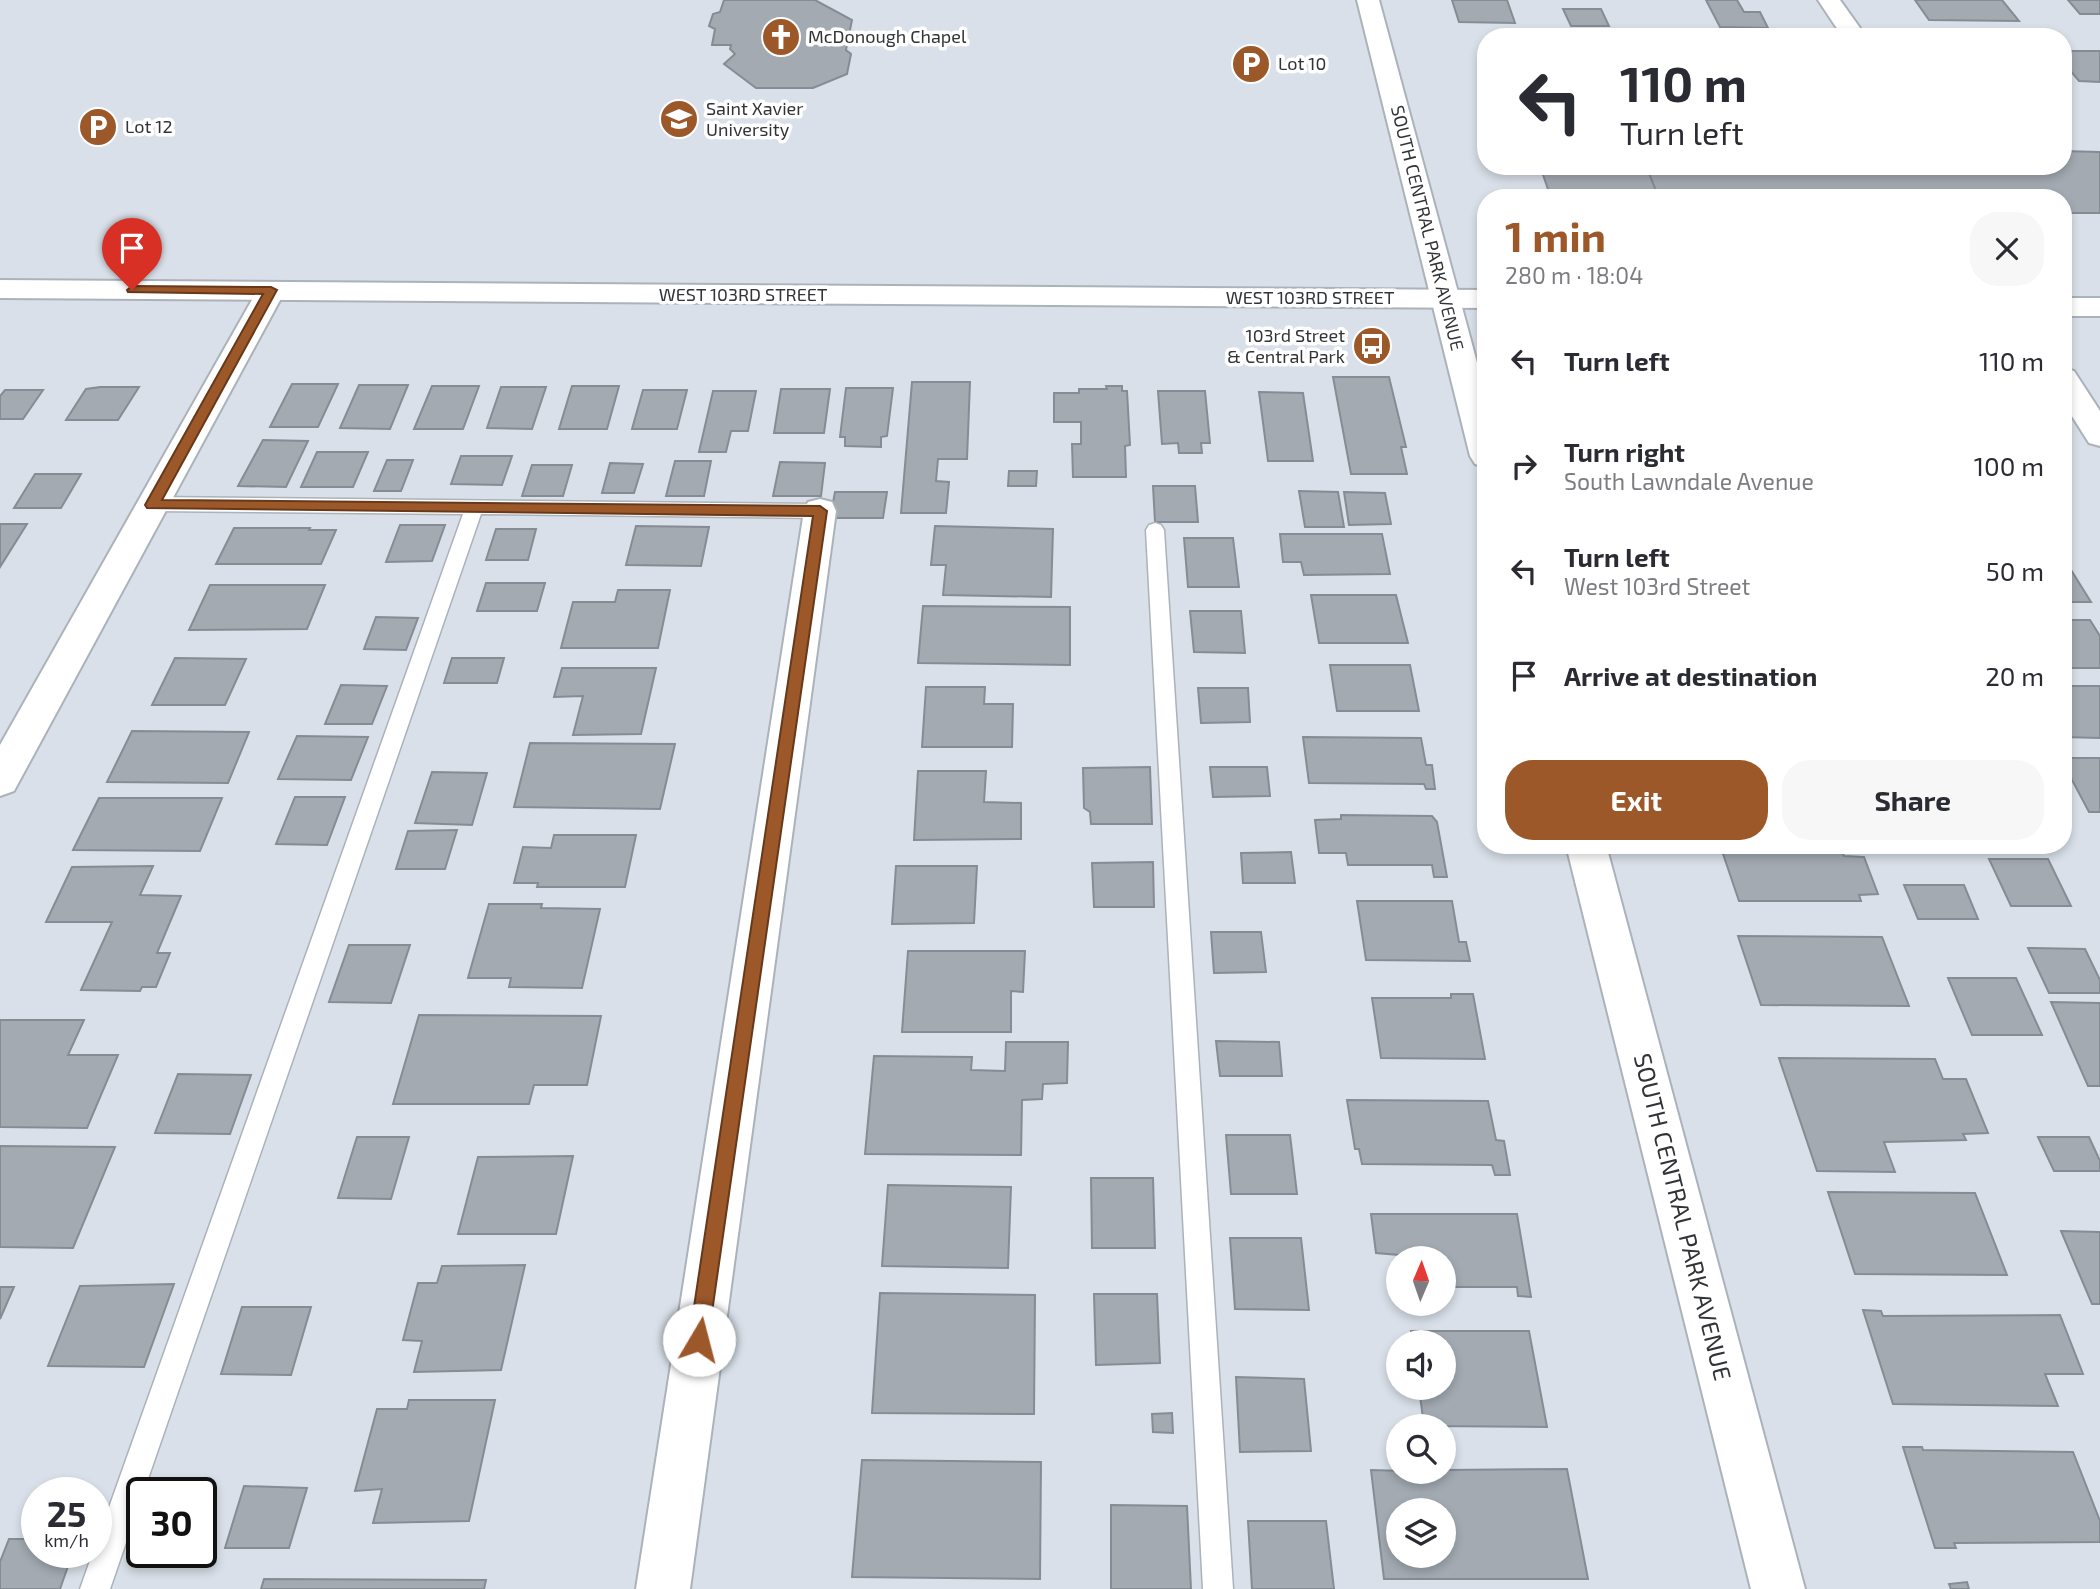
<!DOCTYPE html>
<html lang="en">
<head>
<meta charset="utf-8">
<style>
  :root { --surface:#fff; --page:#f7f7f7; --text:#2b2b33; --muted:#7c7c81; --accent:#9d582a }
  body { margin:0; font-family:"Exo 2",sans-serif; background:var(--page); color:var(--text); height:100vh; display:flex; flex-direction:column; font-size:26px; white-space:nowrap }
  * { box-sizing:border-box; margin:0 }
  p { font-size:23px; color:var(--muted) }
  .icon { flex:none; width:38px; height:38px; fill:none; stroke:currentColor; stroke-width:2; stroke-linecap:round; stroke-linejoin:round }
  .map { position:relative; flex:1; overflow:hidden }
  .sheet { position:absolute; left:1477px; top:189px; width:595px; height:665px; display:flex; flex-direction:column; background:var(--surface); border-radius:28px; box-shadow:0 4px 10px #0003 }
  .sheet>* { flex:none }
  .hud { position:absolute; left:1477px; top:28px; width:595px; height:147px; border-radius:28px; box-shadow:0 4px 10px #0003; background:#fff; color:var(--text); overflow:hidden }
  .needle { width:46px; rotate:2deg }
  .buttons { position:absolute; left:1386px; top:1246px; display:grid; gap:14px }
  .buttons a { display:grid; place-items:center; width:70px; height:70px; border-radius:50%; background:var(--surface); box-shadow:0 4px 10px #0003; font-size:35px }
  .speed { position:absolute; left:21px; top:1477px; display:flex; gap:14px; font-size:35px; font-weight:700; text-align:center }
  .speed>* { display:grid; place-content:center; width:91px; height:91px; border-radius:50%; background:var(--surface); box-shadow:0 4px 10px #0003; line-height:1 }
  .speed small { font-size:18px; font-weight:400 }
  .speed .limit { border:4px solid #111; border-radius:10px; background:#fff; color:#111 }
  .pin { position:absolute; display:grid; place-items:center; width:60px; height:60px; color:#fff; margin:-72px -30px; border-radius:50% 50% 50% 0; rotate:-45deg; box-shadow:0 0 7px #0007 }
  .pin .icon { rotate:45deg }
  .me { position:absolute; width:77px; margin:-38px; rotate:8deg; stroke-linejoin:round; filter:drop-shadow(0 0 5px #0008) }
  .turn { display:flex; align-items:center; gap:24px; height:147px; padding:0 28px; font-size:32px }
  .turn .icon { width:91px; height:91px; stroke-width:2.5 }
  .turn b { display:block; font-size:49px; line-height:60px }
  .round { display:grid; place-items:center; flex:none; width:74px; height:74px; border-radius:28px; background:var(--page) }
  .summary { display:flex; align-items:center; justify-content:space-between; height:119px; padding:0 28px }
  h1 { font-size:42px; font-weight:700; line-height:52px; color:var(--accent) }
  .cta { display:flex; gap:14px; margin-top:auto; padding:14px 28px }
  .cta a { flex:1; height:80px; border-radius:28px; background:var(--accent); color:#fff; font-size:28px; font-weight:700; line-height:80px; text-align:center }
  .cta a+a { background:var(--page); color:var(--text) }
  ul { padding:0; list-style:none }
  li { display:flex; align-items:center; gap:21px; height:105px; padding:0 28px }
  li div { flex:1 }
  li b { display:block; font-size:26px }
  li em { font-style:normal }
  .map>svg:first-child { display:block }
</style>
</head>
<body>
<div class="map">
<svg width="2100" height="1589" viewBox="0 0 2100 1589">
  <rect width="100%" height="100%" fill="#d9e0e9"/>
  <path fill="#a3aab2" stroke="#868c94" stroke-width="2" fill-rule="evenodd" d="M724 0H815L852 20 846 50 851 54 847 74 813 88H756L724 64 735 54 730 49 731 45H712L715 29 709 26 713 14 720 12Z
    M1452 0H1507L1515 23 1459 22Z
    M1706 0H1737L1744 12H1760L1768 28 1720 27Z
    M1915 0H2002L2019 21 1929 20Z
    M2068 0H2100V14H2080Z
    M1563 9H1601L1609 26H1571Z
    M2063 51H2100V82L2079 81 2063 62Z
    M2063 151 2100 152V213H2063V198H1659L1646 166H2063Z
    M1540 166H1646L1659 198H1551Z
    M1333 377H1389L1406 447H1401L1407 474H1351Z
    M912 382H970L967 459H938L936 481 949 482 946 513H901Z
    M292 384H338L318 427H270Z
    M359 385H408L390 429 340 428Z
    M432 386H479L463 429H414Z
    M572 386H619L607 429H559Z
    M1106 386H1122V391H1127L1130 445 1125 446 1126 477H1073L1072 444H1081V422H1054V393H1079V389H1107Z
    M100 387H139L118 420H66L86 389Z
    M501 387H546L532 429 487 428Z
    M846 388H893L887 436 881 437V447L845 446V437H840Z
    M781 389H830L824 433H774Z
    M5 390H43L23 419H0V396Z
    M643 390H687L677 429H632Z
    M713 391H756L748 431H731L726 452H699Z
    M1158 391H1205L1210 443H1201L1202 453H1179L1178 443 1162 444Z
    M1259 392 1303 393 1313 461H1268Z
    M263 440 308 441 286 487 238 486Z
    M317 452H368L353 487H301Z
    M461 456H512L502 485 451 484Z
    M387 460H413L401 491H374Z
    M675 461H711L704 496H666Z
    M780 462 825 463 821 496H773Z
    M610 463 643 464 634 493H602Z
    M532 465H572L563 496H522Z
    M1009 471H1037L1036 486H1008Z
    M35 474H81L61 508H14Z
    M1153 486H1195L1198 522H1155Z
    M1299 491 1338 492 1344 527H1305Z
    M835 492H887L883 518H830Z
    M1344 492 1385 493 1391 524 1349 525Z
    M0 524H27L0 567Z
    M400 525H445L432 561 386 562Z
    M636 526 709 527 701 566 626 565Z
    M935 526 1053 529 1051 597 943 595 946 565H931Z
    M234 528H310L309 530H336L321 564H216Z
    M496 529H536L528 560H486Z
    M1280 534H1382L1390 574 1304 575 1301 562H1283Z
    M1184 538H1233L1239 587H1188Z
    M2063 557 2091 602H2063Z
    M486 583H545L537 611H477Z
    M210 585H325L307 629 189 630Z
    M618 590H670L658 648H561L573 602H615Z
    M1311 595H1396L1408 643H1319Z
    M923 606 1070 607V665L918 663Z
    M1190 611H1241L1245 653 1194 652Z
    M376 617 418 618 406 650 364 649Z
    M2063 620H2090L2100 636V668H2063Z
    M175 658 246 659 225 705H152Z
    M452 658H504L497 683H444Z
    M1330 665H1410L1419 711H1337Z
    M562 668H656L641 734 573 735 583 696 554 697Z
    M341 685 387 686 372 724H325Z
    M2063 686H2100V738L2063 737Z
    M926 687H985L984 704H1013L1012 747H922Z
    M1198 688H1248L1250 722 1201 723Z
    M132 731 249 732 228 783 107 782Z
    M297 736 368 737 351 780 278 779Z
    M1303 737 1421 738 1426 765H1432L1435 789H1426L1424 784 1309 783Z
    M530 743 675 744 660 809 514 807Z
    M2063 758H2100V812H2089L2063 763Z
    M1150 767 1152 824H1091L1090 812 1084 808 1083 768Z
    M1210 767H1267L1270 796 1213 797Z
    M918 771H986L984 802 1021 803V839L914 840Z
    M432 772 487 773 472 825 415 823Z
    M295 797H345L327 845 276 844Z
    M99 798H222L200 851 73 850Z
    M1341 815 1432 816 1437 822 1447 877H1434L1432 865H1348L1346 853H1319L1315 820 1341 819Z
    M457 830 445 869H396L408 831Z
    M554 835H636L625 887H537L538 883H514L523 847 551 848Z
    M1720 845H1840L1844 856 1864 857 1878 894 1859 895 1861 901H1739Z
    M1291 852 1295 883H1243L1241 853Z
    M1989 859H2048L2071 906H2011Z
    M1153 862 1154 907H1094L1092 863Z
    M153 866 140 895 181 896 157 953H170L156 987H142L140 991 81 990 112 922H46L72 867Z
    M896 866H977L974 923 892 924Z
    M1904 885H1964L1978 919H1918Z
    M1357 901H1452L1459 942H1466L1470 961 1366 960Z
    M489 904H542L541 908 600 909 582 988 509 987 511 978H468Z
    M1211 932H1261L1266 972 1214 973Z
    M1738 936 1882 937 1909 1006 1761 1005Z
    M349 945H410L391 1003 329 1002Z
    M2028 948 2085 949 2100 980V993H2049Z
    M908 951H1025L1023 992 1011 991V1032H902Z
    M1948 978H2016L2042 1035H1972Z
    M1451 994H1473L1485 1059 1381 1058 1372 998H1451Z
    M2051 1002 2100 1003V1086H2088Z
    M419 1015 601 1016 587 1085H534L529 1104H393Z
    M0 1020H84L68 1055H118L87 1128 0 1127Z
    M1216 1041 1279 1042 1282 1076H1220Z
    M1006 1042H1068L1067 1083 1043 1084 1042 1099 1022 1100 1021 1155 865 1154 874 1056 972 1057 971 1070 1005 1071Z
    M1779 1058 1935 1059 1943 1079H1966L1988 1133 1963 1134 1966 1140 1884 1142 1895 1172 1817 1171Z
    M178 1074 251 1075 230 1134 155 1133Z
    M1347 1100 1488 1101 1496 1140 1504 1141 1510 1175H1495L1492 1165 1362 1164 1359 1149H1355Z
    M1226 1135H1290L1297 1194H1231Z
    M357 1137H409L391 1199 338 1198Z
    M2038 1137H2089L2100 1161V1171H2054Z
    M0 1146 115 1147 73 1248 0 1247Z
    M573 1156 556 1234H458L478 1157Z
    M1091 1178H1153L1155 1248H1092Z
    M888 1185 1011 1187 1008 1268 882 1266Z
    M1828 1192 1975 1193 2007 1275 1855 1274Z
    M1371 1214H1517L1531 1297 1518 1296 1517 1287H1444V1258H1411V1256L1376 1253Z
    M2061 1231 2100 1232V1304H2092Z
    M1230 1238H1301L1309 1310 1235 1309Z
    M525 1265 501 1370 414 1372 422 1341 403 1340 418 1283H437L442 1266Z
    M174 1284 144 1367 48 1366 80 1286Z
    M0 1287H14L0 1319Z
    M880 1293 1035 1295 1034 1414 872 1413Z
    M1094 1294H1157L1160 1363 1096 1365Z
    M242 1307H311L291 1375 221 1374Z
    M1863 1310 1881 1311 1883 1316 2060 1315 2083 1374H2045L2058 1406 1893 1404Z
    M1411 1331H1529L1547 1427 1424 1426 1419 1388H1444V1342H1412Z
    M1236 1377 1304 1379 1311 1451 1240 1452Z
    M409 1400H495L469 1521 373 1523 382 1489 355 1491 377 1409H407Z
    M1172 1413 1173 1433 1153 1432 1152 1414Z
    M1903 1447H1922L1923 1450 2073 1452 2100 1521V1542L1954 1543 1956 1548H1935Z
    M862 1460 1041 1462 1040 1579 852 1577Z
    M1567 1469 1588 1579H1384L1371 1470 1444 1472V1470ZM1398 1510H1444V1556H1398Z
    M244 1486 307 1488 289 1548H225Z
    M1111 1505 1187 1506 1191 1589H1111Z
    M1248 1521H1326L1334 1589H1252Z
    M9 1539H37V1552H73L60 1589H0V1562Z
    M264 1579 486 1580 484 1589H261Z
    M1967 1582 1969 1589H1951L1949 1584Z"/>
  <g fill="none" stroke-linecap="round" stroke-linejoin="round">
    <defs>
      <path id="lane" d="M152 497 820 504 826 506 829 511 826 516 820 518 481 514 110 1589H80L93 1552H96V1544L463 514 152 511 146 509 143 504 146 499Z
        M1155 523 1161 525 1164 530 1233 1589H1203L1146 530 1149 525Z"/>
      <path id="street" d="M1357 0H1379L1486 396V467L1475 464 1470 456Z
        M1818 0H1840L1860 28 1856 33H1840Z
        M271 282 281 285 285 291 14 791 0 796V745L257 291 261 285Z
        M2063 368 2074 371 2100 411V446L2089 443 2063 402Z
        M820 499 832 502 836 511 690 1589H636L804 511 808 502Z
        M1566 845H1606L1805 1589H1751Z"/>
      <path id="secondary" d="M0 280 1486 290V308L0 298Z
        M2063 298H2100V316H2063Z"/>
    </defs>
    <use href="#lane" stroke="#abb2ba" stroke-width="3"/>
    <use href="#street" stroke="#abb2ba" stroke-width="4"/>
    <use href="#secondary" stroke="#abb2ba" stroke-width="4"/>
    <use href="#lane" fill="#fff" fill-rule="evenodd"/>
    <use href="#street" fill="#fff" fill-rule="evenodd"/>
    <use href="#secondary" fill="#fff" fill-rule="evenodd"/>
  </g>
  <path fill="#9d582a" stroke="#66391b" stroke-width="2" d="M132 286 271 287 277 290 162 500 820 506 827 511 707 1347 699 1350 692 1347 689 1340 813 516 147 508 145 505 263 294 128 292 127 290Z"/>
  <defs>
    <symbol id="church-disc" viewBox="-11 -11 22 22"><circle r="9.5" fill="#9d582a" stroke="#fff"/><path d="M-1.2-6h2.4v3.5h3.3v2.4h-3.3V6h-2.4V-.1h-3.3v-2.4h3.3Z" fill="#fff"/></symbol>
    <symbol id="parking-disc" viewBox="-11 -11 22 22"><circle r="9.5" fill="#9d582a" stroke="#fff"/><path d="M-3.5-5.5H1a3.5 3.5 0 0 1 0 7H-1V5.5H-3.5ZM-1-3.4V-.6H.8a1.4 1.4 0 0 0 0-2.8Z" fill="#fff"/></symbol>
    <symbol id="university-disc" viewBox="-11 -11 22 22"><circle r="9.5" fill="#9d582a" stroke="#fff"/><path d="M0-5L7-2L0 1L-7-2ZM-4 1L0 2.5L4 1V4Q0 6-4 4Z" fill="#fff"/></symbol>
    <symbol id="bus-disc" viewBox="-11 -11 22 22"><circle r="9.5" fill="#9d582a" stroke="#fff"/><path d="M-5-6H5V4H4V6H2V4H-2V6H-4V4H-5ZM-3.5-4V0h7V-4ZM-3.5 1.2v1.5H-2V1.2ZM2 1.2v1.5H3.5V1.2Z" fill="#fff"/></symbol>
  </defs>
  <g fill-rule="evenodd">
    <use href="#church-disc" x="759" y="15" width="44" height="44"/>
    <use href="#parking-disc" x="1229" y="42" width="44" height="44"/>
    <use href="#university-disc" x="657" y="97" width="44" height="44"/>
    <use href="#parking-disc" x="76" y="105" width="44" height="44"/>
    <use href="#bus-disc" x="1350" y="324" width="44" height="44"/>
  </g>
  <g text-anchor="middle" stroke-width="7" stroke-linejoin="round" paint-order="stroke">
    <g font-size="18" fill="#313336" stroke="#fff" text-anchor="start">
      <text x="808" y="43">McDonough Chapel</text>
      <text x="1278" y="70">Lot 10</text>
      <text x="706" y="115">Saint Xavier<tspan x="706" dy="21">University</tspan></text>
      <text x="125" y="133">Lot 12</text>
      <text x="1345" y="342" text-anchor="end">103rd Street<tspan x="1345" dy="21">&amp; Central Park</tspan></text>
    </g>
    <g font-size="18" fill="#313336" stroke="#fff">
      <text transform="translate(1427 228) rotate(76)" y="6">SOUTH CENTRAL PARK AVENUE</text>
      <text x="743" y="301">WEST 103RD STREET</text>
      <text x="1310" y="304">WEST 103RD STREET</text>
    </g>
    <g font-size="24" fill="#313336" stroke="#fff">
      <text transform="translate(1682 1217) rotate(76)" y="8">SOUTH CENTRAL PARK AVENUE</text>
    </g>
  </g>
</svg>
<div class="buttons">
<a><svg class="needle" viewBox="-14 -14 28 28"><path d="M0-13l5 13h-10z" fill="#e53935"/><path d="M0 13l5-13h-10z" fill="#7c7c81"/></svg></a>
<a><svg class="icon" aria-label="sound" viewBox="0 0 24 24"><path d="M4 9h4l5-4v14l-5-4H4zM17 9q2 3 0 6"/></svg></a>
<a><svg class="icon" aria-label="search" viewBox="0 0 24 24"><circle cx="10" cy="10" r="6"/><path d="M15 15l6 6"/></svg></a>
<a><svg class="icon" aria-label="layers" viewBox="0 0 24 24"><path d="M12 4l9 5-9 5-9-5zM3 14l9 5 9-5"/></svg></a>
</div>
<div class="speed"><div>25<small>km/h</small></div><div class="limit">30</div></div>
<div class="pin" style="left:132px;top:290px;background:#d93025"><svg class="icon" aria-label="arrive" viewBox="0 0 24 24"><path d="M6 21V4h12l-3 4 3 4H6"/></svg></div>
<svg class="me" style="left:699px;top:1340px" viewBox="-20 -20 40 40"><circle r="19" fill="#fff"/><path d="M0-13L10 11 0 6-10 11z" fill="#9d582a"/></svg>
<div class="hud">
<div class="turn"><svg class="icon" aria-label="left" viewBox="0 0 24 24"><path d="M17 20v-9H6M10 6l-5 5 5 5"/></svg><div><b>110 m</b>Turn left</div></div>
</div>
<section class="sheet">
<div class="summary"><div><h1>1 min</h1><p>280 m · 18:04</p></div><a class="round"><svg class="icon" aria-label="close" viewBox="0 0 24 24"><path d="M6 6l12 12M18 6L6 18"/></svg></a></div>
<ul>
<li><svg class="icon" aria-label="left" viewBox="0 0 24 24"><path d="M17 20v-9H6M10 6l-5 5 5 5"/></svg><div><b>Turn left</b></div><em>110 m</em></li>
<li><svg class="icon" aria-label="right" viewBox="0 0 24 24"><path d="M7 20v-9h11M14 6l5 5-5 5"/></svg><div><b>Turn right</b><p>South Lawndale Avenue</p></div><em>100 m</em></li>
<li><svg class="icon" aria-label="left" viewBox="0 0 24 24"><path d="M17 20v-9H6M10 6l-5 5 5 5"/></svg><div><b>Turn left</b><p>West 103rd Street</p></div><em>50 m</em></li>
<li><svg class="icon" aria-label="arrive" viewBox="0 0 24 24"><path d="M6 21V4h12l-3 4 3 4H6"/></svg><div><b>Arrive at destination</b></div><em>20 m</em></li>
</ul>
<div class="cta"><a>Exit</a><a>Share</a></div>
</section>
</div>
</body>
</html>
